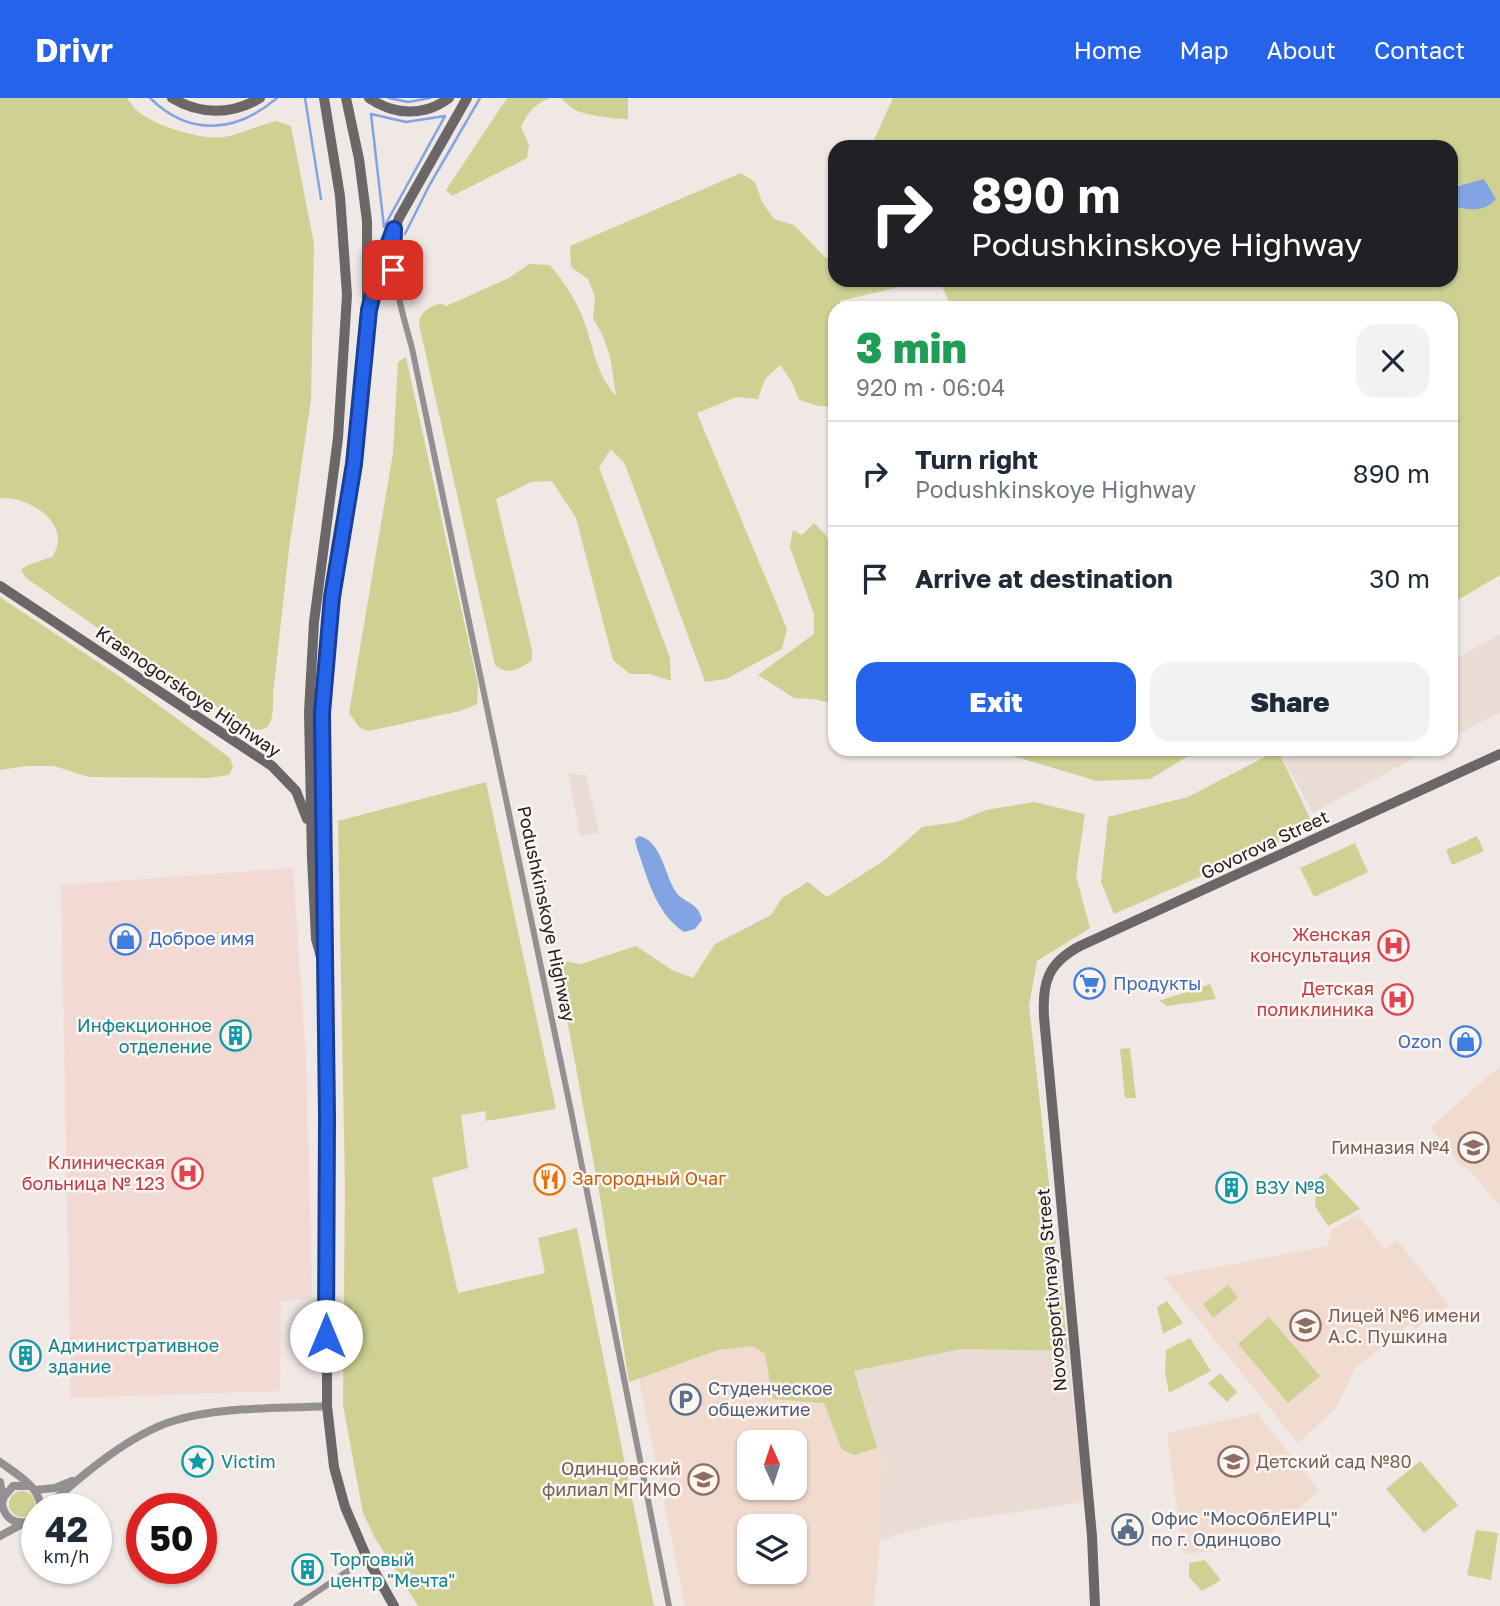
<!DOCTYPE html>
<html lang="en">
<head>
<meta charset="utf-8">
<style>
  :root { --surface:#fff; --page:#f2f2f3; --text:#1f2937; --muted:#747a83; --line:#e0e1e3; --accent:#2563eb }
  body { margin:0; font-family:"Golos Text",sans-serif; background:var(--page); color:var(--text); height:100vh; display:flex; flex-direction:column; font-size:26px; white-space:nowrap }
  * { box-sizing:border-box; margin:0 }
  p { font-size:23px; color:var(--muted) }
  .icon { flex:none; width:38px; height:38px; fill:none; stroke:currentColor; stroke-width:2; stroke-linecap:round; stroke-linejoin:round }
  .map { position:relative; flex:1; overflow:hidden }
  .details { position:absolute; left:828px; top:203px; width:630px; height:455px; display:flex; flex-direction:column; background:var(--surface); border-radius:21px; box-shadow:0 2px 5px #0004 }
  .details>* { flex:none }
  .top-card { position:absolute; left:828px; top:42px; width:630px; height:147px; border-radius:21px; box-shadow:0 2px 5px #0004; background:#202124; color:#fff; overflow:hidden }
  .needle { width:46px; rotate:357deg }
  .controls { position:absolute; left:737px; top:1332px; display:grid; gap:14px }
  .controls a { display:grid; place-items:center; width:70px; height:70px; border-radius:14px; background:var(--surface); box-shadow:0 2px 5px #0004; font-size:35px }
  .speed { position:absolute; left:21px; top:1395px; display:flex; gap:14px; font-size:35px; font-weight:700; text-align:center }
  .speed>* { display:grid; place-content:center; width:91px; height:91px; border-radius:50%; background:var(--surface); box-shadow:0 2px 5px #0004; line-height:1 }
  .speed small { font-size:18px; font-weight:400 }
  .speed .limit { border:10px solid #d22; background:#fff; color:#111 }
  .pin { position:absolute; display:grid; place-items:center; width:60px; height:60px; color:#fff; margin:-30px; border-radius:14px; box-shadow:0 4px 10px #0006 }
  .me { position:absolute; width:77px; margin:-38px; rotate:0deg; stroke-linejoin:round; filter:drop-shadow(0 0 5px #0008) }
  .turn { display:flex; align-items:center; gap:24px; height:147px; padding:0 28px; font-size:32px }
  .turn .icon { width:91px; height:91px; stroke-width:2.5 }
  .turn b { display:block; font-size:49px; line-height:60px }
  .round { display:grid; place-items:center; flex:none; width:74px; height:74px; border-radius:21px; background:var(--page) }
  .overview { display:flex; align-items:center; justify-content:space-between; height:119px; padding:0 28px }
  h1 { font-size:42px; font-weight:800; line-height:52px; color:#1e9e55 }
  .button { display:flex; gap:14px; margin-top:auto; padding:14px 28px }
  .button a { flex:1; height:80px; border-radius:21px; background:var(--accent); color:#fff; font-size:28px; font-weight:800; line-height:80px; text-align:center }
  .button a+a { background:var(--page); color:var(--text) }
  ul { padding:0; list-style:none }
  li { display:flex; align-items:center; gap:21px; height:105px; padding:0 28px; border-top:2px solid var(--line) }
  li div { flex:1 }
  li b { display:block; font-size:26px }
  li em { font-style:normal }
  header { display:flex; align-items:center; gap:42px; box-sizing:border-box; height:98px; padding:0 35px; background:var(--accent); color:#fff }
  header strong { font-size:33px }
  nav { display:flex; gap:38px; margin-inline-start:auto; font-size:24px }
  .map>svg:first-child { display:block }
</style>
</head>
<body>
<header>
<strong>Drivr</strong>
<nav><a>Home</a><a>Map</a><a>About</a><a>Contact</a></nav>
</header>
<div class="map">
<svg width="1500" height="1508" viewBox="0 0 1500 1508">
  <rect width="100%" height="100%" fill="#f0e8e5"/>
  <path fill="#ebdbd5" d="M1500 536V614L1451 640V563Z
    M1291 651H1431L1313 715 1281 657Z
    M568 674 578 677 586 676 599 735 580 738Z
    M961 1251 1068 1253 1084 1404 941 1425 906 1434 880 1443 878 1439 880 1362 854 1273Z"/>
  <path fill="#f1dbce" fill-rule="evenodd" d="M1500 968V1109L1468 1070 1462 1069 1430 1030Z
    M1358 1117 1385 1151 1397 1142 1449 1207 1416 1231 1410 1226 1354 1271 1337 1309 1298 1345 1164 1179 1328 1148 1332 1131Z
    M757 1244 854 1273 881 1362 878 1439 880 1443 874 1508H685L638 1277 698 1254ZM749 1344H794V1390H749ZM749 1428H794V1474H749Z
    M1257 1315 1319 1393 1252 1450 1183 1456 1167 1335Z"/>
  <path fill="#f3d9d4" d="M293 770 306 962 312 1187 311 1200 281 1204 280 1293 71 1300 61 787Z"/>
  <path fill="#ced192" d="M0 0H127C131 5 135 12 141 16 160 29 201 42 224 39 243 36 258 27 276 23L291 28 314 146 311 302 289 451 273 596C273 614 275 642 247 628L134 555 26 480 21 472 28 467 52 459C74 426 29 398 0 400Z
    M507 0H550C534 7 529 13 521 29L529 47 527 60 452 98 446 92Z
    M560 0H628V21C618 22 590 17 580 14 573 12 566 4 560 0Z
    M893 0H1500V477L1451 506V210H952L939 182H1451V105L1452 108 1461 86 1451 90V49H877L874 42Z
    M741 75 755 84 762 104 774 121 794 127 825 159 835 163V182H913L903 188 840 203 842 210H835V308H819L799 302 792 284 780 267 765 281 758 301 736 299 697 315 787 531 782 551 726 581 705 584 625 366 611 351 599 369 670 560 671 583 650 576H630L613 562 576 420 552 383 531 384 496 401 532 552V562C521 571 505 578 495 567L419 226C420 213 429 210 440 205L446 208 509 180 529 166 550 167C564 184 577 203 584 223 594 251 596 276 616 298L610 258 603 238 593 220 595 199 588 181 571 169 570 148Z
    M406 259 478 587 477 606 460 613 369 633 360 630 349 615 393 355 398 264Z
    M814 425 825 436 835 457V606L813 601 794 600 758 577 814 536V516L790 449 793 432 802 437Z
    M0 499 122 580 230 660 233 669 229 677 209 680 89 679 54 668H26L0 672Z
    M989 651H1200L1150 681 1097 683Z
    M1278 652 1314 729 1114 816 1101 784 1108 719 1188 699Z
    M486 684 556 1011 486 1023 485 1013 461 1017 468 1070 432 1080 458 1195 545 1175 538 1140 577 1130 654 1508H418L375 1440 363 1415 343 1307 345 1088 338 723Z
    M1034 704 1085 716 1076 778 1090 830 1037 863 1029 908 1068 1253 961 1251 854 1273 877 1350 854 1357 842 1352 824 1305 773 1301 765 1256 753 1248 718 1252 629 1284 600 1099 556 862 581 866 636 848 672 872 693 880 715 846 771 817 782 800 808 784 827 799 885 762 922 729 957 724 986 712Z
    M1477 738 1484 753 1452 767 1446 752Z
    M1355 745 1368 774 1314 799 1300 770Z
    M1210 886 1216 901 1167 908 1159 903Z
    M1130 950 1136 1000H1125L1120 951Z
    M1326 1075 1360 1111 1328 1128 1315 1108 1318 1080Z
    M1228 1187 1238 1200 1213 1220 1203 1206Z
    M1167 1203 1183 1225 1163 1236 1157 1209Z
    M1269 1219 1320 1278 1288 1305 1238 1246Z
    M1190 1240 1211 1273 1169 1295 1165 1274 1166 1252Z
    M1220 1275 1237 1294 1227 1304 1208 1285Z
    M1420 1363 1458 1407 1424 1435 1386 1391Z
    M9 1406a13 13 0 1 1 26 0a13 13 0 1 1-26 0Z
    M1476 1432 1498 1435 1491 1482 1467 1477Z
    M1205 1462 1221 1482 1202 1493 1189 1479V1465Z"/>
  <path fill="#83a4e2" d="M1484 81 1496 101C1484 115 1468 112 1452 108L1451 90Z
    M639 738C660 742 665 775 674 791 682 806 698 802 702 822L695 831 684 834C655 815 647 778 636 747L635 741Z"/>
  <g fill="none" stroke-linecap="round" stroke-linejoin="round">
    <path stroke="#83a4e2" stroke-width="2.5" d="M150 0C190 39 236 35 277 0
      M305 0 321 101
      M389 0 408 4 430 0
      M371 16 406 24 445 18 384 129Z
      M405 136 429 88 480 0"/>
    <path stroke="#949091" stroke-width="6" d="M394 142C392 183 401 210 412 250L571 1013 669 1508
      M296 1508 367 1460"/>
    <path stroke="#949091" stroke-width="8" d="M0 1364C15 1375 42 1390 40 1410
      M0 1384 3 1402
      M35 1392 55 1390 72 1383
      M3 1400 13 1388H28
      M2 1405C4 1419 13 1426 26 1424
      M45 1410C79 1380 128 1337 173 1323 221 1308 276 1311 327 1308
      M0 1438 37 1418"/>
    <path stroke="#6b6667" stroke-width="10" d="M172 0C200 17 232 17 260 0
      M346 0 359 61 367 123V201
      M369 0C394 17 424 19 449 0
      M0 488 272 668 296 693 307 721
      M322 863 316 841 312 760 309 614 314 524 338 340 347 197 340 98 324 0
      M394 1508 367 1460 345 1409 334 1369 327 1308V1018L322 615 332 499 354 366 371 202 379 171 399 120 467 0
      M1095 1508 1092 1438 1044 919C1042 884 1048 865 1080 848L1500 656"/>
  </g>
  <g fill="none" stroke-linecap="round" stroke-linejoin="round">
    <defs>
      <path id="route" d="M326 1238 327 1018 322 615 332 499 354 366 369 212 379 171 394 131 393 172"/>
    </defs>
    <use href="#route" stroke="#184099" stroke-width="18"/>
    <use href="#route" stroke="#2563eb" stroke-width="12"/>
  </g>
  <defs>
    <symbol id="shop-ring" viewBox="-11 -11 22 22"><circle r="9.5" fill="#fdf5f2" stroke="#3f7fe0" stroke-width="1.5"/><path d="M-5-2.5h2.3a2.7 3.5 0 0 1 5.4 0H5L5.5 6h-11ZM-1.5-2.5h3a1.5 2.3 0 0 0-3 0Z" fill="#3f7fe0"/></symbol>
    <symbol id="hospital-ring" viewBox="-11 -11 22 22"><circle r="9.5" fill="#fdf5f2" stroke="#e0444e" stroke-width="1.5"/><path d="M-5-5h3v3.5h4V-5h3V5h-3V1.5h-4V5h-3Z" fill="#e0444e"/></symbol>
    <symbol id="supermarket-ring" viewBox="-11 -11 22 22"><circle r="9.5" fill="#fdf5f2" stroke="#3f7fe0" stroke-width="1.5"/><path d="M-6-5.5h2.5l.6 2H6L4.5 2H-2.5L-4.4-4H-6ZM-1.5 3.2a1.3 1.3 0 1 0 .1 0ZM3 3.2a1.3 1.3 0 1 0 .1 0Z" fill="#3f7fe0"/></symbol>
    <symbol id="building-ring" viewBox="-11 -11 22 22"><circle r="9.5" fill="#fdf5f2" stroke="#0f9aa8" stroke-width="1.5"/><path d="M-4-6H4V6H1V3H-1V6H-4ZM-2.5-4.3h1.7v1.8h-1.7ZM.8-4.3h1.7v1.8H.8ZM-2.5-1h1.7V.8h-1.7ZM.8-1h1.7V.8H.8Z" fill="#0f9aa8"/></symbol>
    <symbol id="school-ring" viewBox="-11 -11 22 22"><circle r="9.5" fill="#fdf5f2" stroke="#8d6e63" stroke-width="1.5"/><path d="M0-5L7-2L0 1L-7-2ZM-4 1L0 2.5L4 1V4Q0 6-4 4Z" fill="#8d6e63"/></symbol>
    <symbol id="restaurant-ring" viewBox="-11 -11 22 22"><circle r="9.5" fill="#fdf5f2" stroke="#e8710a" stroke-width="1.5"/><path d="M-5-6h1v4h1v-4h1v4h1v-4h1v5L-1.5 .5V6h-2V.5L-5-1ZM5-6V6H3V1.5H1.5Q1.5-4 5-6Z" fill="#e8710a"/></symbol>
    <symbol id="parking-ring" viewBox="-11 -11 22 22"><circle r="9.5" fill="#fdf5f2" stroke="#5c6f8a" stroke-width="1.5"/><path d="M-3.5-5.5H1a3.5 3.5 0 0 1 0 7H-1V5.5H-3.5ZM-1-3.4V-.6H.8a1.4 1.4 0 0 0 0-2.8Z" fill="#5c6f8a"/></symbol>
    <symbol id="sight-ring" viewBox="-11 -11 22 22"><circle r="9.5" fill="#fdf5f2" stroke="#0f9aa8" stroke-width="1.5"/><path d="M0-6L1.8-2.2L6-1.7L2.9 1.2L3.7 5.4L0 3.3L-3.7 5.4L-2.9 1.2L-6-1.7L-1.8-2.2Z" fill="#0f9aa8"/></symbol>
    <symbol id="university-ring" viewBox="-11 -11 22 22"><circle r="9.5" fill="#fdf5f2" stroke="#8d6e63" stroke-width="1.5"/><path d="M0-5L7-2L0 1L-7-2ZM-4 1L0 2.5L4 1V4Q0 6-4 4Z" fill="#8d6e63"/></symbol>
    <symbol id="civic-ring" viewBox="-11 -11 22 22"><circle r="9.5" fill="#fdf5f2" stroke="#5c6f8a" stroke-width="1.5"/><path d="M-.6-6.5H3V-4.5H.6V-3L4-1V1h2V6H-6V1h2V-1L-.6-3ZM-1.2 2.5V6h2.4V2.5Z" fill="#5c6f8a"/></symbol>
  </defs>
  <g fill-rule="evenodd">
    <use href="#shop-ring" x="108" y="824" width="35" height="35"/>
    <use href="#hospital-ring" x="1376" y="830" width="35" height="35"/>
    <use href="#supermarket-ring" x="1072" y="868" width="35" height="35"/>
    <use href="#hospital-ring" x="1380" y="884" width="35" height="35"/>
    <use href="#building-ring" x="218" y="920" width="35" height="35"/>
    <use href="#shop-ring" x="1448" y="926" width="35" height="35"/>
    <use href="#school-ring" x="1456" y="1032" width="35" height="35"/>
    <use href="#hospital-ring" x="170" y="1058" width="35" height="35"/>
    <use href="#restaurant-ring" x="532" y="1064" width="35" height="35"/>
    <use href="#building-ring" x="1214" y="1072" width="35" height="35"/>
    <use href="#school-ring" x="1288" y="1210" width="35" height="35"/>
    <use href="#building-ring" x="8" y="1240" width="35" height="35"/>
    <use href="#parking-ring" x="668" y="1284" width="35" height="35"/>
    <use href="#sight-ring" x="180" y="1346" width="35" height="35"/>
    <use href="#school-ring" x="1216" y="1346" width="35" height="35"/>
    <use href="#university-ring" x="686" y="1364" width="35" height="35"/>
    <use href="#civic-ring" x="1110" y="1414" width="35" height="35"/>
    <use href="#building-ring" x="290" y="1454" width="35" height="35"/>
  </g>
  <g text-anchor="middle" stroke-width="5" stroke-linejoin="round" paint-order="stroke">
    <g font-size="18" fill="#23201f" stroke="#fdf5f2">
      <text transform="translate(188 594) rotate(34)" y="6">Krasnogorskoye Highway</text>
      <text transform="translate(1265 747) rotate(-25)" y="6">Govorova Street</text>
      <text transform="translate(546 816) rotate(78)" y="6">Podushkinskoye Highway</text>
      <text transform="translate(1052 1192) rotate(-95)" y="6">Novosportivnaya Street</text>
    </g>
    <g font-size="18" fill="#be3a42" stroke="#fdf5f2" text-anchor="end">
      <text x="1371" y="843">Женская<tspan x="1371" dy="21">консультация</tspan></text>
      <text x="1374" y="897">Детская<tspan x="1374" dy="21">поликлиника</tspan></text>
      <text x="165" y="1071">Клиническая<tspan x="165" dy="21">больница № 123</tspan></text>
    </g>
    <g font-size="18" fill="#366cbe" stroke="#fdf5f2" text-anchor="start">
      <text x="149" y="847">Доброе имя</text>
      <text x="1113" y="892">Продукты</text>
      <text x="1442" y="950" text-anchor="end">Ozon</text>
    </g>
    <g font-size="18" fill="#0d838f" stroke="#fdf5f2" text-anchor="start">
      <text x="212" y="934" text-anchor="end">Инфекционное<tspan x="212" dy="21">отделение</tspan></text>
      <text x="1255" y="1096">ВЗУ №8</text>
      <text x="48" y="1254">Административное<tspan x="48" dy="21">здание</tspan></text>
      <text x="221" y="1370">Victim</text>
      <text x="330" y="1468">Торговый<tspan x="330" dy="21">центр "Мечта"</tspan></text>
    </g>
    <g font-size="18" fill="#785e54" stroke="#fdf5f2" text-anchor="end">
      <text x="1450" y="1056">Гимназия №4</text>
      <text x="1328" y="1224" text-anchor="start">Лицей №6 имени<tspan x="1328" dy="21">А.С. Пушкина</tspan></text>
      <text x="1256" y="1370" text-anchor="start">Детский сад №80</text>
      <text x="681" y="1377">Одинцовский<tspan x="681" dy="21">филиал МГИМО</tspan></text>
    </g>
    <g font-size="18" fill="#c56008" stroke="#fdf5f2" text-anchor="start">
      <text x="572" y="1087">Загородный Очаг</text>
    </g>
    <g font-size="18" fill="#4e5e75" stroke="#fdf5f2" text-anchor="start">
      <text x="708" y="1297">Студенческое<tspan x="708" dy="21">общежитие</tspan></text>
      <text x="1151" y="1427">Офис "МосОблЕИРЦ"<tspan x="1151" dy="21">по г. Одинцово</tspan></text>
    </g>
  </g>
</svg>
<div class="controls">
<a><svg class="needle" viewBox="-14 -14 28 28"><path d="M0-13l5 13h-10z" fill="#e53935"/><path d="M0 13l5-13h-10z" fill="#747a83"/></svg></a>
<a><svg class="icon" aria-label="layers" viewBox="0 0 24 24"><path d="M12 4l9 5-9 5-9-5zM3 14l9 5 9-5"/></svg></a>
</div>
<div class="speed"><div>42<small>km/h</small></div><div class="limit">50</div></div>
<div class="pin" style="left:393px;top:172px;background:#d93025"><svg class="icon" aria-label="arrive" viewBox="0 0 24 24"><path d="M6 21V4h12l-3 4 3 4H6"/></svg></div>
<svg class="me" style="left:326px;top:1238px" viewBox="-20 -20 40 40"><circle r="19" fill="#fff"/><path d="M0-13L10 11 0 6-10 11z" fill="#2563eb"/></svg>
<div class="top-card">
<div class="turn"><svg class="icon" aria-label="right" viewBox="0 0 24 24"><path d="M7 20v-9h11M14 6l5 5-5 5"/></svg><div><b>890 m</b>Podushkinskoye Highway</div></div>
</div>
<section class="details">
<div class="overview"><div><h1>3 min</h1><p>920 m · 06:04</p></div><a class="round"><svg class="icon" aria-label="close" viewBox="0 0 24 24"><path d="M6 6l12 12M18 6L6 18"/></svg></a></div>
<ul>
<li><svg class="icon" aria-label="right" viewBox="0 0 24 24"><path d="M7 20v-9h11M14 6l5 5-5 5"/></svg><div><b>Turn right</b><p>Podushkinskoye Highway</p></div><em>890 m</em></li>
<li><svg class="icon" aria-label="arrive" viewBox="0 0 24 24"><path d="M6 21V4h12l-3 4 3 4H6"/></svg><div><b>Arrive at destination</b></div><em>30 m</em></li>
</ul>
<div class="button"><a>Exit</a><a>Share</a></div>
</section>
</div>
</body>
</html>
